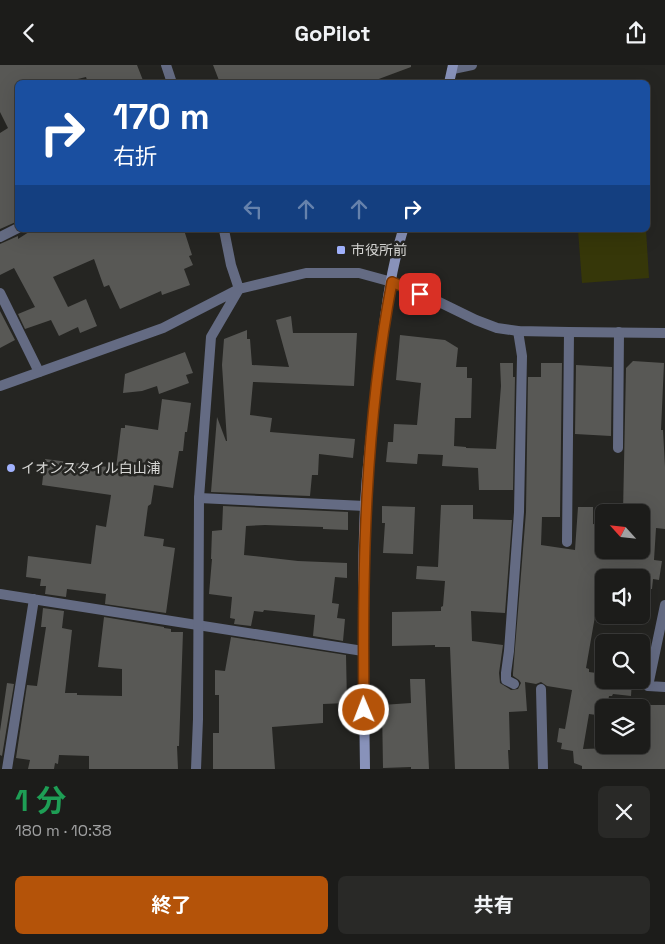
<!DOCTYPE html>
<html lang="ja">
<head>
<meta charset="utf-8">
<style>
  :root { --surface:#1c1c1a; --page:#292927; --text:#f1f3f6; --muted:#a0a1a2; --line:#3a3a39; --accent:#b45309 }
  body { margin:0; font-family:"Space Grotesk","Noto Sans JP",sans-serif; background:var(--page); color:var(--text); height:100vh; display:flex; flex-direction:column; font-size:19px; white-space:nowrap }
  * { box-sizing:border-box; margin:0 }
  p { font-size:16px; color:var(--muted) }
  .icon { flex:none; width:28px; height:28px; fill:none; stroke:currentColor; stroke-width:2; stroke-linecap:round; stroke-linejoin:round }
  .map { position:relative; height:704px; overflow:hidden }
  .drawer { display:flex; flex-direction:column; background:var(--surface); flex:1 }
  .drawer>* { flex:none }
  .hud { position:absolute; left:15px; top:15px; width:635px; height:152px; border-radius:8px; box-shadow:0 5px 20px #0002,0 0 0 1px var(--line); background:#1a4fa0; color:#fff; overflow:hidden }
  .needle { width:32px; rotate:297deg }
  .buttons { position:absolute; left:595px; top:439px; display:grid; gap:10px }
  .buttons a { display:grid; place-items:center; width:55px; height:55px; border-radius:8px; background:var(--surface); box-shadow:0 5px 20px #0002,0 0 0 1px var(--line); font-size:25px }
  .pin { position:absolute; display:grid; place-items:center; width:42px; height:42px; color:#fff; margin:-21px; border-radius:10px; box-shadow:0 2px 8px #0006 }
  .me { position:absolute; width:55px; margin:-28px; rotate:359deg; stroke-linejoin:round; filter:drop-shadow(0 0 4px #0008) }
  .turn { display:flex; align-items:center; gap:18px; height:105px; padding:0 15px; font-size:22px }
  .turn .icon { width:65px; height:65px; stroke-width:2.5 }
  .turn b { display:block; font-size:35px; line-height:42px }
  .lanes { display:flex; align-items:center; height:48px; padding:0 15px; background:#0003; justify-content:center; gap:25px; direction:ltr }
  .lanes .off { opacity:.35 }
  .round { display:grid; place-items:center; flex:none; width:52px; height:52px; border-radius:8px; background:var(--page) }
  .head { display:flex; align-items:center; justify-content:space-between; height:85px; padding:0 15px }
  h1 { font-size:30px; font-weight:700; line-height:38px; color:#1e9e55 }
  .button { display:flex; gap:10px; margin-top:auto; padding:10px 15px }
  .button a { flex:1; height:58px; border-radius:8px; background:var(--accent); color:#fff; font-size:20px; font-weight:700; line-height:58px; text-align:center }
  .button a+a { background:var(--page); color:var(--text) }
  header { display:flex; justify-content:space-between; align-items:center; height:65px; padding:0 15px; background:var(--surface); font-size:22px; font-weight:700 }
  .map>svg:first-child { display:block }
</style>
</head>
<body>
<header><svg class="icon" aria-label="back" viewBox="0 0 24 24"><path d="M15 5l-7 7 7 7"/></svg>GoPilot<svg class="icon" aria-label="share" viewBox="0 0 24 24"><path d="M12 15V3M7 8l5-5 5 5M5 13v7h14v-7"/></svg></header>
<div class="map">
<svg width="665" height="704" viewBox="0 0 665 704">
  <rect width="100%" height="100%" fill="#252522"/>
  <path fill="#363709" d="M578 165H646L649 213 582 218Z"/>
  <path fill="#585855" d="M0 0H137L144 18H88L86 12 61 18H18V156L0 164V68L8 63 0 47Z
    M213 0H411V2L368 18H220Z
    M32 165H184L192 190 189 191 193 200 184 204 190 220 162 230 161 226 120 244 109 220 104 222 94 194 53 212 68 242 86 234 97 261 80 268 78 262 59 271 51 255 25 264 18 249 35 242 14 203 0 210V179L18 171V174Z
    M0 246 15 275 0 283Z
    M291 251 293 268H357L354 321 253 317 250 350 272 353 270 367 355 374 353 393 319 389 318 410H312L310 431 211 427 217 352 226 376H227L222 300 224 274 247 265V274H250L252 300 289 302 276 255Z
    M400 270 445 275 458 283 456 302H467V313H472L471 353H455L454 381 466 382V383L496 384 501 321 500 298H513V312H515L513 425H479L478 403 442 401 443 390 418 389 417 399 386 397 388 377H393L394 359 417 360 421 318 396 315Z
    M185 287 193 308 186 310 189 318 159 329 157 321 142 326 123 328 125 309Z
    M633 296 664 298 661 365H663L665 402V464L656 463 654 495 662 496 659 515 653 514 652 524H641V512H612L602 511 586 603 589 604V607L604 609V615H632L631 631 613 629 612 631H609L607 642H604V651L589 649 583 684 641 682V640H665V704H582V701L574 698 573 686 561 684 562 678 557 677 559 663 565 664 572 625 547 621 541 617 536 619 525 617 527 646 509 647 510 685H508L509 704H455L450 582H435V580L392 581V547L441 546V542L443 541 445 516 416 514 417 501 438 502 441 440H473V454L512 455 505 548 471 546 472 576 503 580 499 608 500 618 511 625 518 624 521 618 519 615 513 611V608L526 447 528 312H541V298H562L560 452H542L541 480 575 485 578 442H593V459L604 460V486L641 491V448H623L626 303Z
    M576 300 612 302 611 371 575 369Z
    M162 334 191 338 187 367H185L183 386H179L173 423 154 420 151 439 148 441 144 471 164 474 163 481 175 483 166 548 105 539 106 529 67 524 66 532 45 529 46 521H40L41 514 26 512 28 491 91 499 96 460 106 462 111 430 42 420 45 394 116 403 121 363H125V360L158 365Z
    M223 441 348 447V465L323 464V462L265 460 246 461 244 490 298 496 347 498V513L335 512 332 538 339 539 337 553 345 554 343 576 313 571 315 550 264 545 263 547 254 546 251 561 234 559 235 554 230 553 232 532 209 529 212 494H211L212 466 222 465Z
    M382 441 415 442 413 489 383 488 385 458H382Z
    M43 543 64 546 62 563 72 565 65 628H77V630L122 631V604L98 602 104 552 164 562V563L171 564V567H183L179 681H177L178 704H89V691L59 690 58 699 55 698 54 704H28L30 695 16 693 27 620 37 621 46 562H41Z
    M231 572 346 590 347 638 323 639V658L272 662 275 704H213V668H219V630H215V605L225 606Z
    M410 614H425L429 704H411V702L383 703 382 640 411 638Z
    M7 618 14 619 2 691 0 690V666Z"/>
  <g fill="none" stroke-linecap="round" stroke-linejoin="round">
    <path stroke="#646b83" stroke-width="10" d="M0 172 18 163
      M0 228 39 307
      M618 383 619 267
      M199 433 365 441
      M567 477 569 267
      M0 529 363 586
      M665 540 648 621 665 622
      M514 619 506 615V608L509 586 519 447 522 291 518 266
      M541 624 543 704
      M7 704 34 534"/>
    <path stroke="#646b83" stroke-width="10" d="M166 0 172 18
      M453 4 472 0
      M0 321 163 263 239 224 306 208H359L392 217 435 235 476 255 497 263 518 266 569 267 665 268
      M196 704 198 654 199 433 211 272 239 224 231 200 224 165"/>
    <path stroke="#8892ba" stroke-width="10" d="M449 18 453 0
      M365 704C364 617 361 530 365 442 367 397 373 352 378 307 384 260 389 210 403 165"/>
  </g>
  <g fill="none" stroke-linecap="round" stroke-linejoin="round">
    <defs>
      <path id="route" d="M364 645C362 502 365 358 392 217L420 229"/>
    </defs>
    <use href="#route" stroke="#753606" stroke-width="12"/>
    <use href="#route" stroke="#b45309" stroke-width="9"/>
  </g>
  <g fill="#a1b2fd" stroke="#252522" stroke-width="2">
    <rect x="336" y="180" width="10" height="10" rx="2.5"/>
    <circle cx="11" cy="403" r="5"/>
  </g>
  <g text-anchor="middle" stroke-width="5" stroke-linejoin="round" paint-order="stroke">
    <g font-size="14" fill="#d7d7d5" stroke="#252522" text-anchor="start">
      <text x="351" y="190">市役所前</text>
      <text x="21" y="408">イオンスタイル白山浦</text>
    </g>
  </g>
</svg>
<div class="buttons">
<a><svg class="needle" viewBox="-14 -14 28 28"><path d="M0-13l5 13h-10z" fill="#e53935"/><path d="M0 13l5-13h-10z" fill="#a0a1a2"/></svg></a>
<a><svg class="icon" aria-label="sound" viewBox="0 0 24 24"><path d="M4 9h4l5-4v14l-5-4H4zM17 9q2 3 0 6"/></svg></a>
<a><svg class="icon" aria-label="search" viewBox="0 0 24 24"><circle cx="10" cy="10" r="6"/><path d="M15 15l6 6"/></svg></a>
<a><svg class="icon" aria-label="layers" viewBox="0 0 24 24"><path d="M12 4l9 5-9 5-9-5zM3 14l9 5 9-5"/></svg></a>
</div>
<div class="pin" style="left:420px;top:229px;background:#d93025"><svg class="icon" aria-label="arrive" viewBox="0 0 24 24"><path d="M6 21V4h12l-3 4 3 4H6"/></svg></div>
<svg class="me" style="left:364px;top:645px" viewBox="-20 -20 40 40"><circle r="17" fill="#b45309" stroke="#fff" stroke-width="3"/><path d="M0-11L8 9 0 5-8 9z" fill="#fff"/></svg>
<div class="hud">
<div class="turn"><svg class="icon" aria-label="right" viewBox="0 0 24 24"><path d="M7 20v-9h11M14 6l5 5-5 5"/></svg><div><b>170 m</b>右折</div></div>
<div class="lanes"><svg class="icon off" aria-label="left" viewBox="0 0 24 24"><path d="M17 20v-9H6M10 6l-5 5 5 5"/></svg><svg class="icon off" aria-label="ahead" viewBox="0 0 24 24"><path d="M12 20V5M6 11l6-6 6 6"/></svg><svg class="icon off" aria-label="ahead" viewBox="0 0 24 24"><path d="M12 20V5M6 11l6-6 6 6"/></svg><svg class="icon" aria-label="right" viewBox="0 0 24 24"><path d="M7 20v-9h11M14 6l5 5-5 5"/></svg></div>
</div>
</div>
<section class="drawer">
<div class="head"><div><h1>1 分</h1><p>180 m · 10:38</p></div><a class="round"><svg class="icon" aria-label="close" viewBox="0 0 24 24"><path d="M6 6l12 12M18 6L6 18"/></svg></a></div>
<div class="button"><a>終了</a><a>共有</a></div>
</section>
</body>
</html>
